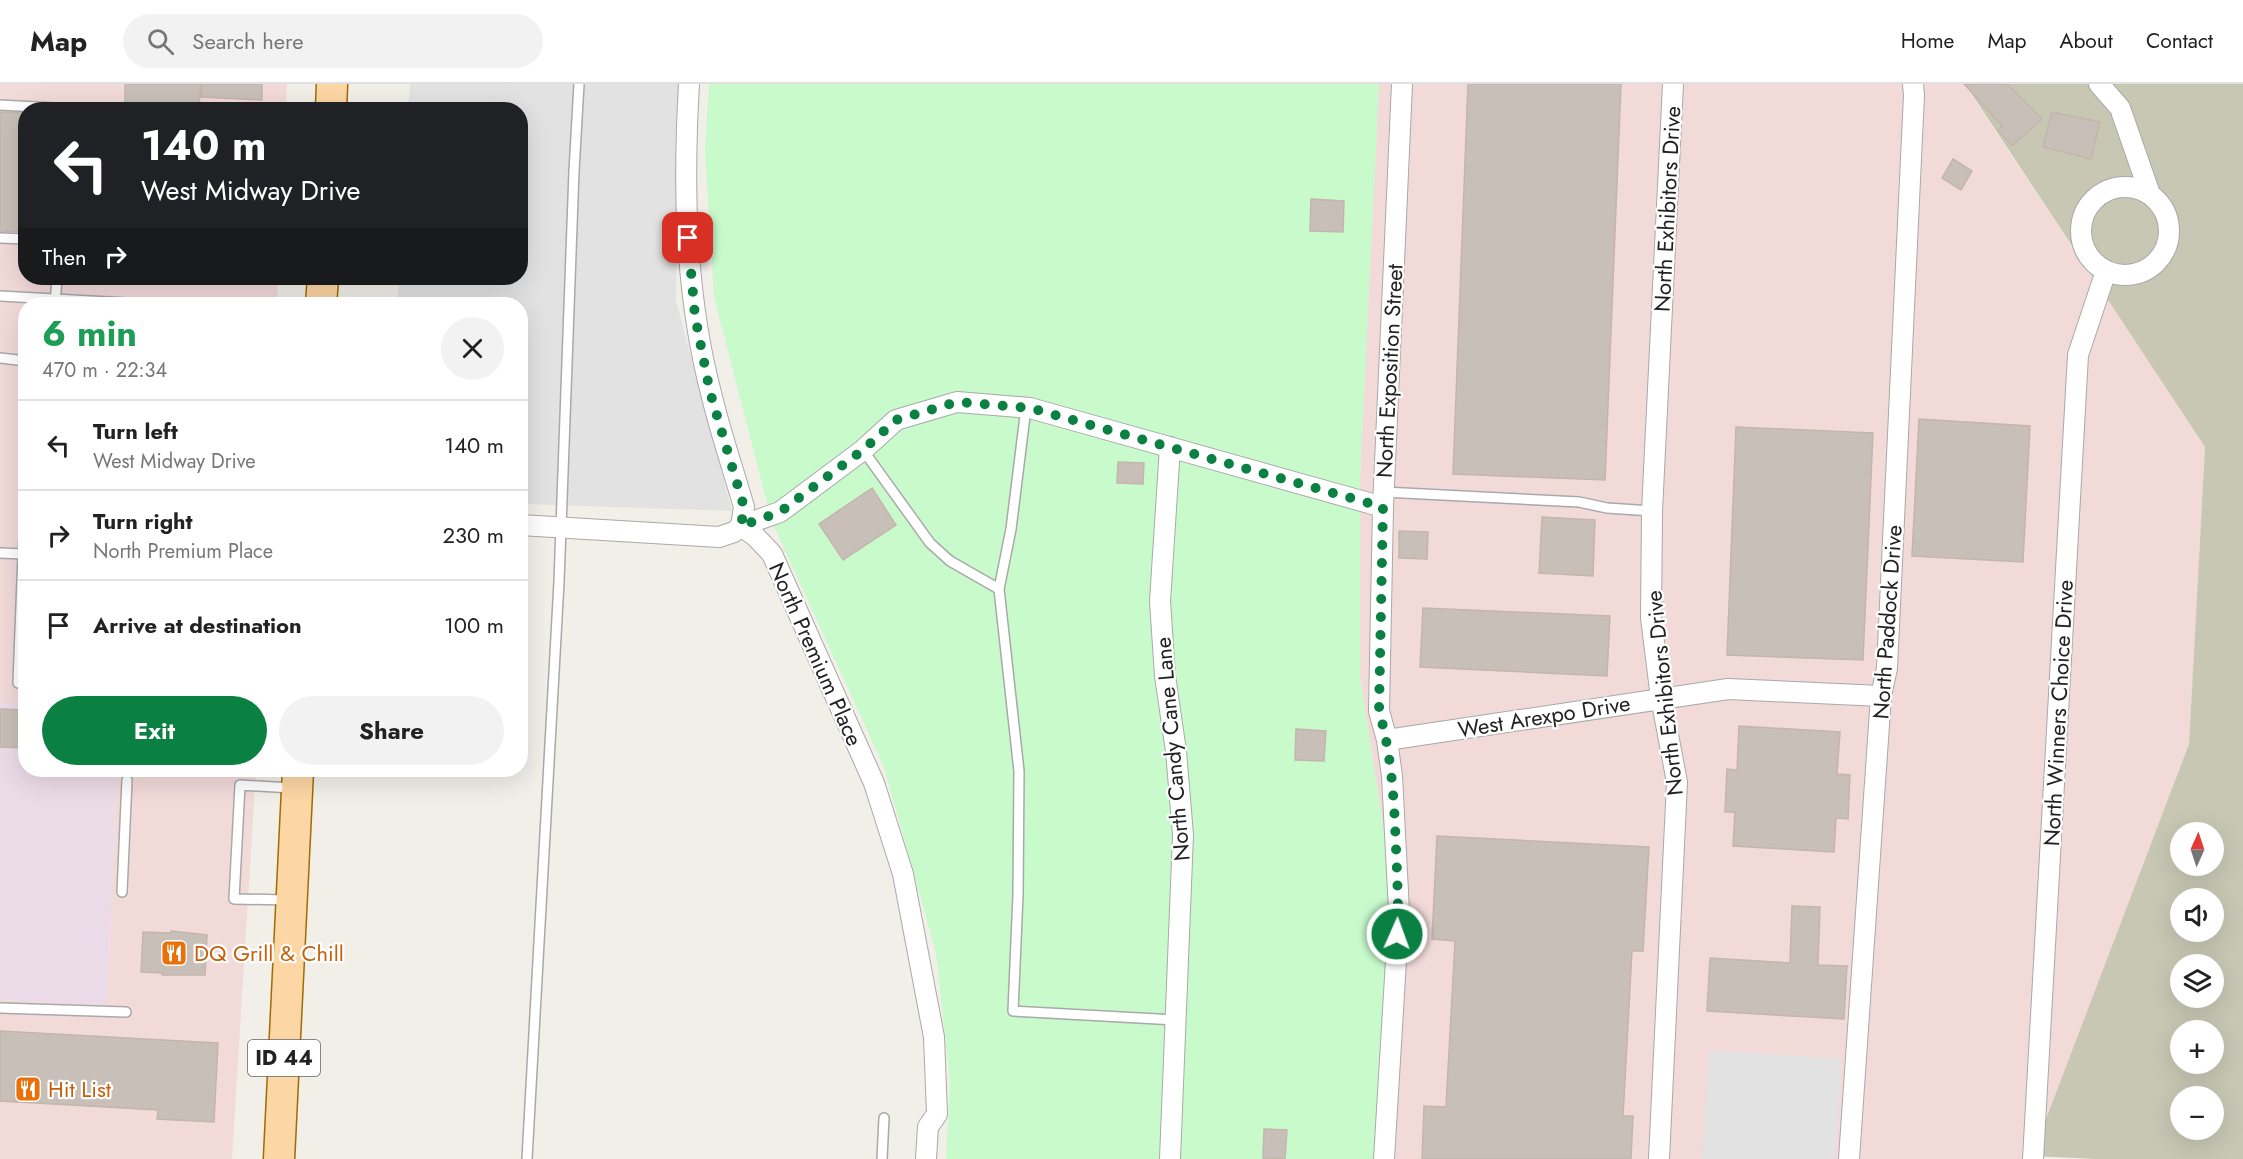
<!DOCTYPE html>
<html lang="en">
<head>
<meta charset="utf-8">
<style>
  :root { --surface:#fff; --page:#f2f2f2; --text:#222; --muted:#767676; --line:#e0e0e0; --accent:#0b8043 }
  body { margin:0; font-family:Jost,sans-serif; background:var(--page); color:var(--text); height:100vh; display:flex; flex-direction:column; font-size:22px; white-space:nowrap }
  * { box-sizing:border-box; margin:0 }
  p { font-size:20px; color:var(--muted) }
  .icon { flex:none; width:33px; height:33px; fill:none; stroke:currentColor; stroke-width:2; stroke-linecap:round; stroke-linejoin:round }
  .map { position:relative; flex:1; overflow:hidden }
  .panel { position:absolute; left:18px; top:213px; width:510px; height:480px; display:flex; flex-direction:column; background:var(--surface); border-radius:24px; box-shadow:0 6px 24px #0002 }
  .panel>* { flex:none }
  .hud { position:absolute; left:18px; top:18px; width:510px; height:183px; border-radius:24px; box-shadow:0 6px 24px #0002; background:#202124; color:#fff; overflow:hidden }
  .needle { width:39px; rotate:3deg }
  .controls { position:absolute; left:2170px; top:738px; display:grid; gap:12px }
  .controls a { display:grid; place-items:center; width:54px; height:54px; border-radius:50%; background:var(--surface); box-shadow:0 6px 24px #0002; font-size:30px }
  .pin { position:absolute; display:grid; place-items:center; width:51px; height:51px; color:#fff; margin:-26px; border-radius:12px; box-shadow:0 3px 9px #0006 }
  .me { position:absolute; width:66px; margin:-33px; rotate:2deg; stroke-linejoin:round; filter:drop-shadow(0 0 4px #0008) }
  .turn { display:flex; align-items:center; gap:21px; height:126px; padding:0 24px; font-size:27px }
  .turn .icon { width:78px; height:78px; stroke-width:2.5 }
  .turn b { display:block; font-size:42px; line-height:51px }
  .then { display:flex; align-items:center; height:57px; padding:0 24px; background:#0003; gap:12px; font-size:22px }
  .round { display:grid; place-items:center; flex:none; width:63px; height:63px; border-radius:32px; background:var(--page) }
  .headline { display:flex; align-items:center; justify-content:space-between; height:102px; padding:0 24px }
  h1 { font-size:36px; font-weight:700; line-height:45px; color:#1e9e55 }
  .cta { display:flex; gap:12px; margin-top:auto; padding:12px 24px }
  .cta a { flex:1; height:69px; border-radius:36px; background:var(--accent); color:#fff; font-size:24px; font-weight:700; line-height:69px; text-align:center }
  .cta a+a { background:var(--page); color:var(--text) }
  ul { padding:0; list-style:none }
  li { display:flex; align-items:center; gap:18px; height:90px; padding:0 24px; border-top:2px solid var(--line) }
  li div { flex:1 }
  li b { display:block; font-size:22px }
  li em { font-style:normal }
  header { display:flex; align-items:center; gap:36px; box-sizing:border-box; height:84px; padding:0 30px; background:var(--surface); border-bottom:2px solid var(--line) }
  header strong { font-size:28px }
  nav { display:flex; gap:33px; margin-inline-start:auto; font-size:21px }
  .search { width:420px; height:54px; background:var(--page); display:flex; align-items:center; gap:15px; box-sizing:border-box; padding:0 21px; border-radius:33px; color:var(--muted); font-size:22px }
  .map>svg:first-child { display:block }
</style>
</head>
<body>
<header>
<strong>Map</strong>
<div class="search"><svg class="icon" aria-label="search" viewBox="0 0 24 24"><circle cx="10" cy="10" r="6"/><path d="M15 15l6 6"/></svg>Search here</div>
<nav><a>Home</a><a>Map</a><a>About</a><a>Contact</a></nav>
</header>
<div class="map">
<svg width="2243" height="1075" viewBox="0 0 2243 1075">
  <rect width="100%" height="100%" fill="#f2efe9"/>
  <path fill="#f2dad9" d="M0 0H287L286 25 26 26V194H278L277 220H26L25 621 0 620Z
    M1379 0H1964L2205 363 2189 660 2032 1075H1395L1405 883 1360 593V392Z
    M117 686H256L232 1075H0V916L107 920Z"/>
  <path fill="#ebdbe8" d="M0 620 25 621 26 686H117L107 921 0 916Z"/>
  <path fill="#c7c7b4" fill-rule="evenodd" d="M1965 0H2243V1075H2096L2032 1072 2189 660 2205 363ZM2181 748H2214V782H2181ZM2181 814H2214V848H2181ZM2181 880H2214V914H2181ZM2181 946H2214V980H2181ZM2181 1012H2214V1046H2181Z"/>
  <path fill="#c8facc" d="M709 0H1379L1360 392V593L1405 883 1395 1075H946L950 997 936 869 884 683 772 438 714 213 705 67Z"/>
  <path fill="#e2e2e2" d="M410 0H679L676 217 732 427 521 420 520 220H397L399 194H520V26L408 25Z
    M1709 966 1842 975 1835 1075H1702Z"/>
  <path fill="#c7bfb8" stroke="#c4b6ab" stroke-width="1.5" d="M125 0H201L199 22 125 19Z
    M201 0H262V16L201 13Z
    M1468 0H1621L1605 396 1453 390Z
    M1964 0H2007L2042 35 2012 62 1998 46 2002 42Z
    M0 28 26 29V148L0 147Z
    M2052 28 2100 38 2091 75 2043 63Z
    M1953 75 1972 87 1961 106 1942 94Z
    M1311 115 1344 117 1343 148 1310 147Z
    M1919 335 2030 342 2023 478 1912 472Z
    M1736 343 1873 349 1863 576 1727 571Z
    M1118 378 1144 379 1143 400 1117 399Z
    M872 404 896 441 843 476 819 440Z
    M1542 433 1595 436 1593 492 1539 489Z
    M1399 447 1428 448 1427 475 1399 474Z
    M1423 524 1610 532 1607 592 1420 583Z
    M0 625 26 626V664L0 663Z
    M1739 642 1840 648 1837 690 1850 691 1848 735 1836 734 1834 768 1733 762 1735 728H1725L1727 685 1737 686Z
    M1296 645 1326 647 1324 677 1295 676Z
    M1437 752 1649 763 1643 867H1632L1623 1032H1633L1631 1075H1422L1424 1022 1446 1023 1455 857 1432 855Z
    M1792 822 1820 823 1818 881 1847 882 1844 935 1707 927 1710 874 1790 879Z
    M171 847 207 851 205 891H162V889L141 888 143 848 171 849Z
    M0 947 218 959 214 1038 157 1035 158 1026 0 1017Z
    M1264 1045 1287 1046 1285 1075 1263 1074Z"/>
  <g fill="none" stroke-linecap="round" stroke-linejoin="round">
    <defs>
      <path id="service" d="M0 21 91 26
        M0 154 26 155
        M0 212 145 220
        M55 220 57 194
        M0 274 26 277
        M863 366 930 459 950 477 999 505 1019 687 1018 811 1013 927 1176 936
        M1384 408 1579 418 1607 424 1652 427
        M0 469 23 470 26 423
        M999 505 1011 445 1026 324
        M18 599 23 470 26 471
        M122 808 127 696
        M288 816 234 815 240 701 292 704
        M0 924 126 928
        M527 1075 559 498 574 87 579 0
        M882 1075 884 1034"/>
      <path id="minor" d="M689 0C683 103 685 209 711 309 720 347 733 385 744 423L741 442 755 452 772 470 874 699 903 790 934 953 937 1030 928 1043 926 1075
        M2099 0 2120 24 2150 110
        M2081 147a44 44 0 1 1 88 0a44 44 0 1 1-88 0Z
        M1170 363 1160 517 1165 592 1176 667 1183 751 1170 1075
        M520 441 719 453 734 448 741 442 780 428 863 366 896 336 957 318 1030 324 1383 423
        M1387 656 1728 605 1881 612
        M1384 1075 1399 827 1392 692 1387 656 1379 627 1383 423 1402 0
        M1659 1075 1677 698 1661 614 1651 534 1652 427 1673 0
        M1849 1075 1881 612 1887 584 1914 11 1913 0
        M2033 1075 2078 271 2106 187"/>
      <path id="primary" d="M331 26 332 0
        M321 220 323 194
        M279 1075 298 686"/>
    </defs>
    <use href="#service" stroke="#a9a9a9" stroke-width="12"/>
    <use href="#minor" stroke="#a9a9a9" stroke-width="22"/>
    <use href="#primary" stroke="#a06b00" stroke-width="33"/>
    <use href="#service" stroke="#fff" stroke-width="9"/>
    <use href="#minor" stroke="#fff" stroke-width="20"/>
    <use href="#primary" stroke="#fcd6a4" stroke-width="30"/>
  </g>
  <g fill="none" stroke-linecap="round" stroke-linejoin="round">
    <path stroke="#0b8043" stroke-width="10" stroke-dasharray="0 18" d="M688 154 695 232 710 308 744 423 741 442 780 428 863 366 896 336 957 318 1030 324 1383 423 1379 627C1392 672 1394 716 1396 763 1397 792 1399 821 1397 850"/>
  </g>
  <defs>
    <symbol id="restaurant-square" viewBox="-11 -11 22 22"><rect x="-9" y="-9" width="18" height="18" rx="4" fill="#e8710a" stroke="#fff"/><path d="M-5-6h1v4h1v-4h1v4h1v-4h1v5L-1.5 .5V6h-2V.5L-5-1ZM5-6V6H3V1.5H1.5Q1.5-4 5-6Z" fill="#fff"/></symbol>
  </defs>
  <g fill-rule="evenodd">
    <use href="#restaurant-square" x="159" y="854" width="30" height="30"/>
    <use href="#restaurant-square" x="13" y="990" width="30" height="30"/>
  </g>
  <g text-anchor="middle" stroke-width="4.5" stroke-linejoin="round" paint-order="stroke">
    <rect fill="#fff" stroke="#646464" stroke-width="1.5" x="248" y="956" width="72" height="36" rx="4.5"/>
    <g font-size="21" font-weight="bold" fill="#222">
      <text x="284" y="981">ID 44</text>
    </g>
    <g font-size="22" fill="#222" stroke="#fff">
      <text transform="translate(1667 125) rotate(-87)" y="8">North Exhibitors Drive</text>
      <text transform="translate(1389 287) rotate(-87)" y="8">North Exposition Street</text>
      <text transform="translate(1887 538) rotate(-86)" y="8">North Paddock Drive</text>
      <text transform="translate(816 570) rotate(66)" y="8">North Premium Place</text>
      <text transform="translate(1664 609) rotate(-96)" y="8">North Exhibitors Drive</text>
      <text transform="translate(2058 629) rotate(-87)" y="8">North Winners Choice Drive</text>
      <text transform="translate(1544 632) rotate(-9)" y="8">West Arexpo Drive</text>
      <text transform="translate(1172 665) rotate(-95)" y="8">North Candy Cane Lane</text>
    </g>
    <g font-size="22" fill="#c56008" stroke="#fff" text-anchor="start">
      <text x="194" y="877">DQ Grill &amp; Chill</text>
      <text x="48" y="1013">Hit List</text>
    </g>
  </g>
</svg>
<div class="controls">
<a><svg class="needle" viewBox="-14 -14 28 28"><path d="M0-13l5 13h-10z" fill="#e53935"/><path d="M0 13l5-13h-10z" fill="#767676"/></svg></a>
<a><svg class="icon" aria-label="sound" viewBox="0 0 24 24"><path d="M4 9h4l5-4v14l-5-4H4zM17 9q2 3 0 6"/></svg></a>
<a><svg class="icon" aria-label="layers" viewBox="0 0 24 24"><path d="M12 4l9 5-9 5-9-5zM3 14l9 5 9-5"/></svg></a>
<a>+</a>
<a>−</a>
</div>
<div class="pin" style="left:688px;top:154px;background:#d93025"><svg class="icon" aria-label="arrive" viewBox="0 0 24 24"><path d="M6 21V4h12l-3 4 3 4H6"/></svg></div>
<svg class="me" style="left:1397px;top:850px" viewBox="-20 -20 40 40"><circle r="17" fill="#0b8043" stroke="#fff" stroke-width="3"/><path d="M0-11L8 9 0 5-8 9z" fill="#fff"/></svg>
<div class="hud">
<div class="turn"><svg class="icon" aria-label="left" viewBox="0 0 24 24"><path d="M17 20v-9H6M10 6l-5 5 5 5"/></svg><div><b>140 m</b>West Midway Drive</div></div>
<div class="then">Then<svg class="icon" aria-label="right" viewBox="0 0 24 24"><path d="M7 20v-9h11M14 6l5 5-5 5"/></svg></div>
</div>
<section class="panel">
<div class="headline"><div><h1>6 min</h1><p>470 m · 22:34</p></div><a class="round"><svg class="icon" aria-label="close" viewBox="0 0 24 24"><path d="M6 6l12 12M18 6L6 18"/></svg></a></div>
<ul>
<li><svg class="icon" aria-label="left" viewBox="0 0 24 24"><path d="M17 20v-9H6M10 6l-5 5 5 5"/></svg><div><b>Turn left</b><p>West Midway Drive</p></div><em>140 m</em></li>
<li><svg class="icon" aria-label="right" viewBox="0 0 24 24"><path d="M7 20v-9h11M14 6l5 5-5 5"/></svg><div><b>Turn right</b><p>North Premium Place</p></div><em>230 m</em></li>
<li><svg class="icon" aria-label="arrive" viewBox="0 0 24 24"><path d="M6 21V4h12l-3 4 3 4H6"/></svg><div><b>Arrive at destination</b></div><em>100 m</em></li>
</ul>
<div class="cta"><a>Exit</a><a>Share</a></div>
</section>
</div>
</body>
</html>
